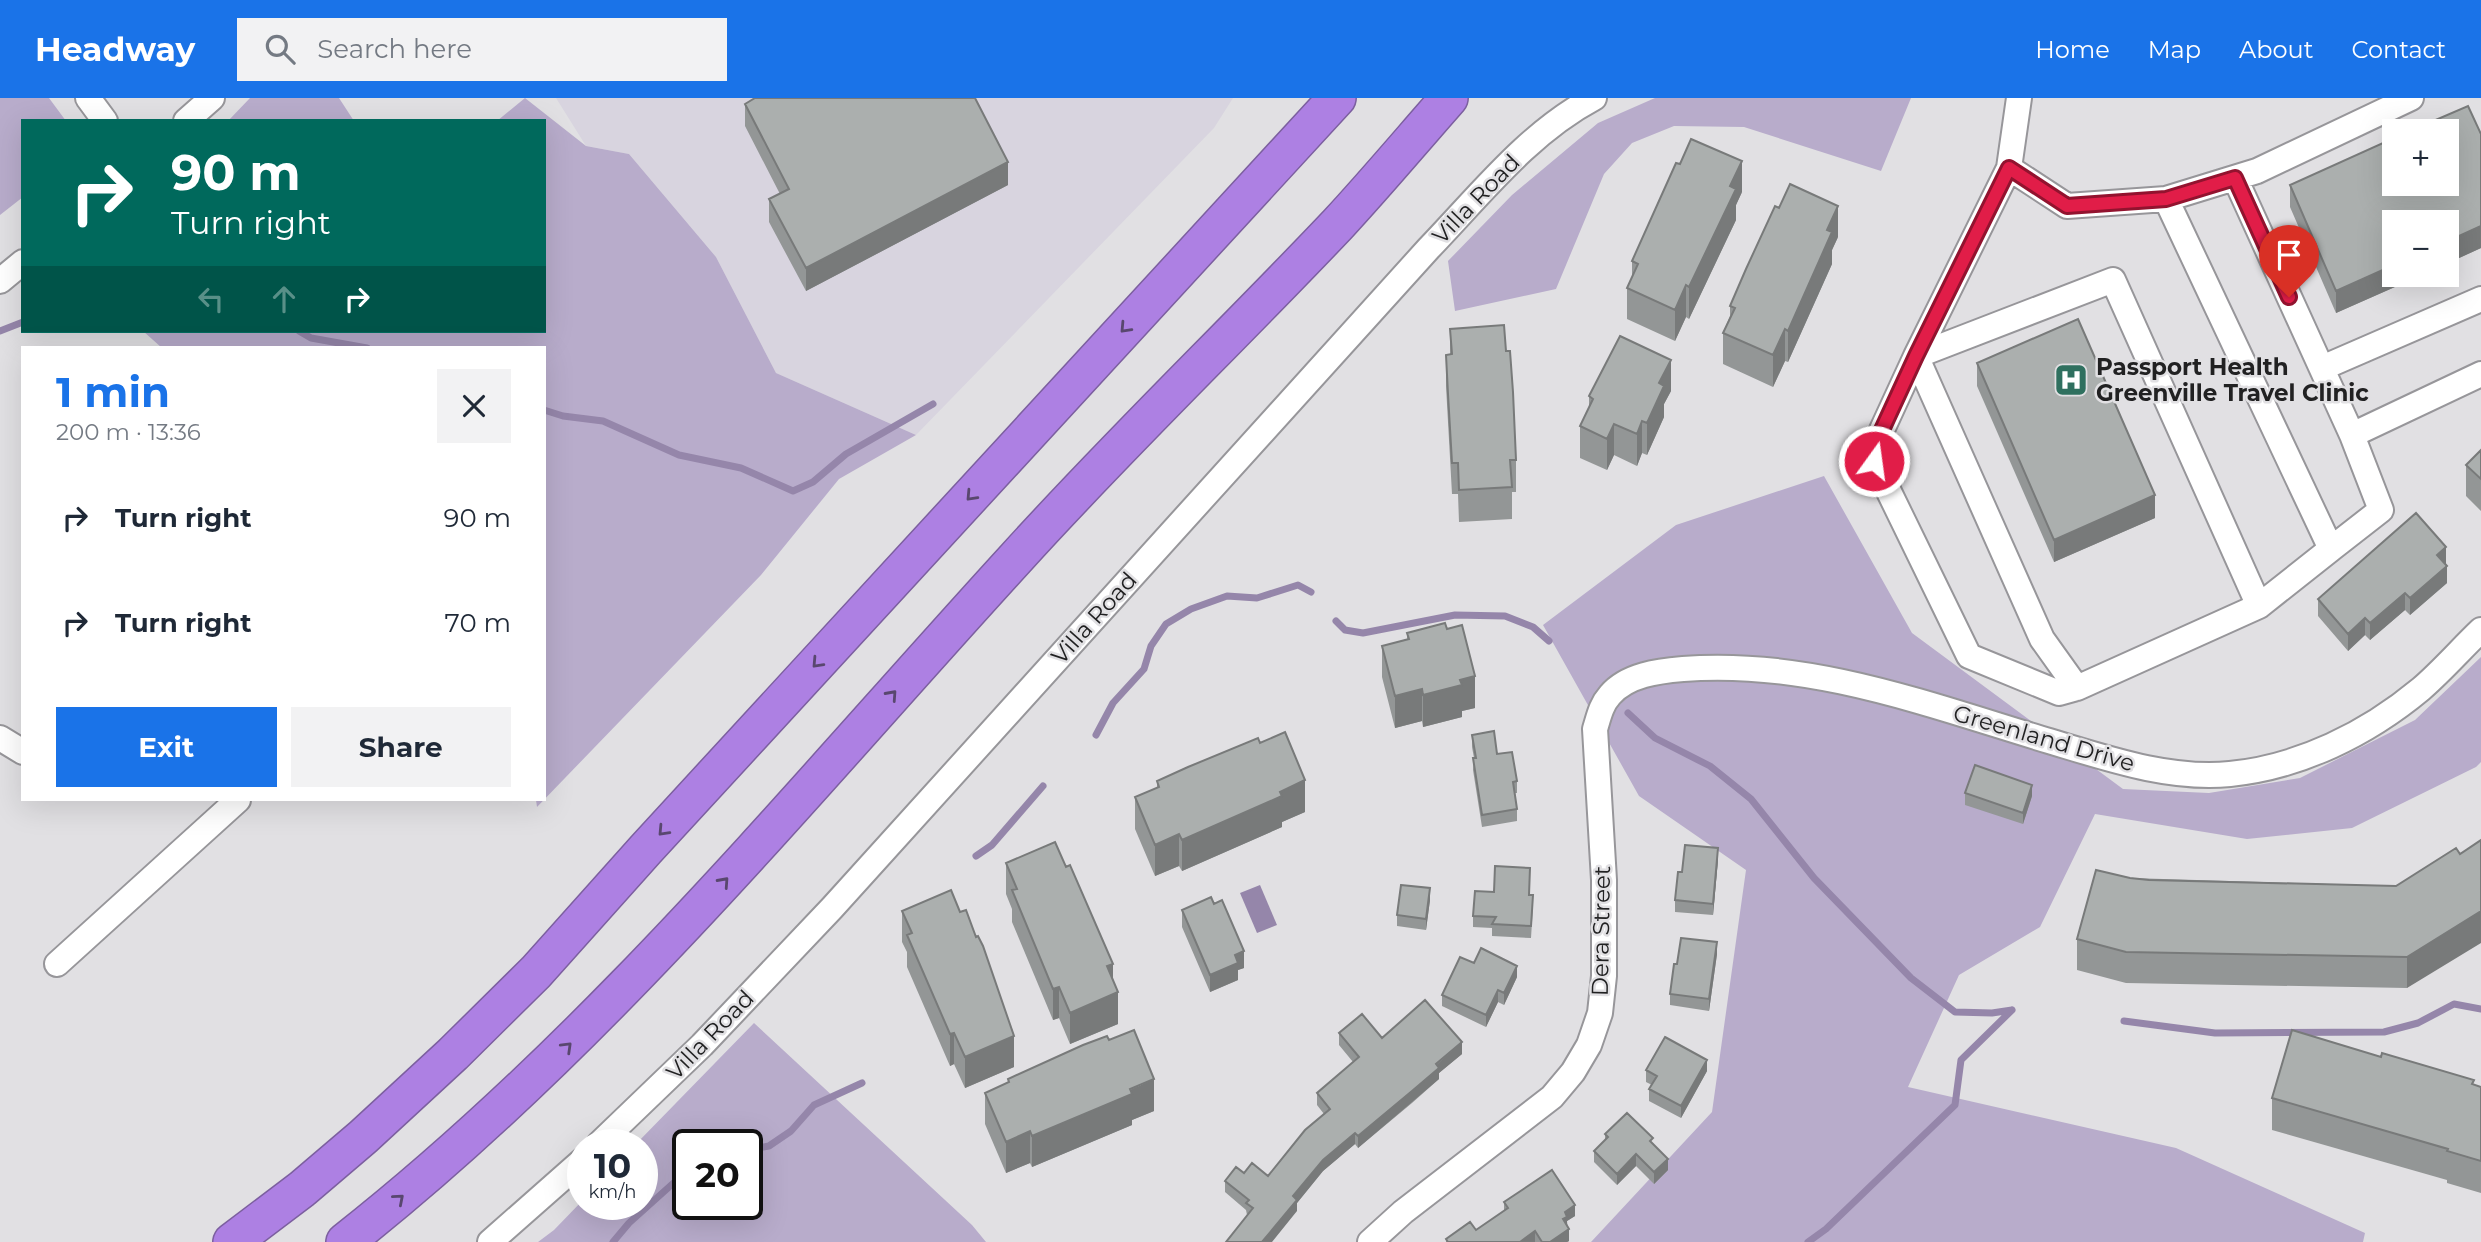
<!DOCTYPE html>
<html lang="en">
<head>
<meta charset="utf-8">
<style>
  :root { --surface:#fff; --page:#f2f2f3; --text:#1f2937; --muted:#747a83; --accent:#1a73e8 }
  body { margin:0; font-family:Montserrat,sans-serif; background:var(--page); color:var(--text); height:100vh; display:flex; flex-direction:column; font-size:26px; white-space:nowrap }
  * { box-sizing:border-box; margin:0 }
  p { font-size:23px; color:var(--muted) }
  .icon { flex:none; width:38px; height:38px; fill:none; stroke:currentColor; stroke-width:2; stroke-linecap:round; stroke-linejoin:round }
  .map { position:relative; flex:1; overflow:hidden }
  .drawer { position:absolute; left:21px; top:248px; width:525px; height:455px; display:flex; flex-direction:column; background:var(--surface); border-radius:0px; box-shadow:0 7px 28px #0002 }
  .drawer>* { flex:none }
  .hud { position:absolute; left:21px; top:21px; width:525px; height:214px; border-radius:0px; box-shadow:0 7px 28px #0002; background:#00695c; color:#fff; overflow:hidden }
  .tools { position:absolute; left:2382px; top:21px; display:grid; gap:14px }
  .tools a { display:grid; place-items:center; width:77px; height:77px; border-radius:0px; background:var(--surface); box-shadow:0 7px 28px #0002; font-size:35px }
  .speed { position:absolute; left:567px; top:1031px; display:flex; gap:14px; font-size:35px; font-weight:700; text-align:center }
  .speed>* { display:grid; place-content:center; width:91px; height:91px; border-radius:50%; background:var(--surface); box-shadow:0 7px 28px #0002; line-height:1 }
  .speed small { font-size:18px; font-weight:400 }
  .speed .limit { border:4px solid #111; border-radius:10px; background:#fff; color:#111 }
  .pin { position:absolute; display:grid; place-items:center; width:60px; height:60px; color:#fff; margin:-72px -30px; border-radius:50% 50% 50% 0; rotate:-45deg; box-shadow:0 0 7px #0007 }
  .pin .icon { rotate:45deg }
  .me { position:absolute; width:77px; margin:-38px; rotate:14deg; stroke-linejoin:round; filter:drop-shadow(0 0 5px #0008) }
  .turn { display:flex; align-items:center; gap:24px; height:147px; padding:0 35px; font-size:32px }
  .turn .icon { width:91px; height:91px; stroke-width:2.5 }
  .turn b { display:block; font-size:49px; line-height:60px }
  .lanes { display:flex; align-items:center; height:66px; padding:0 35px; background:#0003; justify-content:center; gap:35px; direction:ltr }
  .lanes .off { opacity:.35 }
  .round { display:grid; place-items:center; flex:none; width:74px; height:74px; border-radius:0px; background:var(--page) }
  .summary { display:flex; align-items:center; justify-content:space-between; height:119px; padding:0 35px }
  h1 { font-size:42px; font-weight:700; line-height:52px; color:var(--accent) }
  .action { display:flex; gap:14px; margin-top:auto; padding:14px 35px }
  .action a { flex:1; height:80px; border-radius:0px; background:var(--accent); color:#fff; font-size:28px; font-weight:700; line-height:80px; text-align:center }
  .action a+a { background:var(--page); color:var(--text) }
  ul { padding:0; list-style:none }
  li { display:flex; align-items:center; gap:21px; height:105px; padding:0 35px }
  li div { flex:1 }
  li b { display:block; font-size:26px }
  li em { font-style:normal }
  header { display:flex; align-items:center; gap:42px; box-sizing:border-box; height:98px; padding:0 35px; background:var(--accent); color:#fff }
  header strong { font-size:33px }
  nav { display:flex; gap:38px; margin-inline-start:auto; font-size:24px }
  .search { width:490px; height:63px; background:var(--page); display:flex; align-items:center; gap:18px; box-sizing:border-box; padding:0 24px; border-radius:0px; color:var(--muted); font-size:26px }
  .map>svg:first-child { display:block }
</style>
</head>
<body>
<header>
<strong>Headway</strong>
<div class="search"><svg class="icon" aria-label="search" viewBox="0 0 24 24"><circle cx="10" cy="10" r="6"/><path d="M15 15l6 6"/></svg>Search here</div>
<nav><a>Home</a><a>Map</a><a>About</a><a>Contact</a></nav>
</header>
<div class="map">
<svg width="2481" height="1144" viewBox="0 0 2481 1144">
  <rect width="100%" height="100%" fill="#e1e0e3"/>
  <path fill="#d8d4df" d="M556 0H1233L1214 30 916 337 776 275 716 159 629 56 586 48Z"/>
  <path fill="#b8accb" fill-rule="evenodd" d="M0 0H49L66 23H23V99L0 117Z
    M250 0H339L354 23H228Z
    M525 0 586 48 629 56 716 159 776 275 916 337 839 381 761 477 537 709 536 702H544V250H162L143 233H544V23H497Z
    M1655 0H1911L1881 73 1744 29 1674 28 1632 45 1604 76 1556 191 1455 213 1448 163 1512 97 1598 25Z
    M1824 378 1912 535 2123 691 2209 695 2300 680 2415 622 2481 559V664L2476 669 2352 730 2247 741 2095 716 2040 829 1959 877 1908 989 2176 1050 2365 1135 2363 1144H1591L1712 1014 1746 772 1639 698 1543 527 1676 427Z
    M754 925 972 1127 986 1144H538L554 1132 583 1102V1106H642V1046H636ZM747 1046V1106H688V1046Z"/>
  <path fill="#9586aa" d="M1260 787 1277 827 1257 835 1240 795Z"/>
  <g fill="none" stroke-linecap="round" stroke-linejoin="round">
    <path stroke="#9586aa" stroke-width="7" d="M0 233 23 224
      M299 233 311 240 367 250
      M544 312 563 318 603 323 679 357 741 370 793 393 813 384 846 356 933 306
      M1336 523 1345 532 1363 535 1455 517 1505 518 1533 529 1549 543
      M1628 615 1655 640 1710 668 1751 701 1814 780 1911 880 1955 914 1992 915 2012 912
      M1096 637 1113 605 1144 571 1151 548 1166 526 1191 511 1227 498 1257 500 1298 487 1311 494
      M976 758 992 747 1043 688
      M2124 923 2215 935 2384 934 2418 925 2454 906 2481 911
      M747 1052 769 1048 791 1033 814 1007 862 985
      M613 1144 629 1125 688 1072
      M1808 1144 1826 1131 1955 1007 1961 962 2012 912"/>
    <defs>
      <path id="minor" d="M88 0 105 23
        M186 23 212 0
        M2009 70 2067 108 2166 101 2331 451 2259 508 2077 590 2042 541 1916 258 2009 70 2019 0
        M2235 80 2352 337
        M2166 101 2257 73 2411 0
        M0 183 23 164
        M2322 270 2481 201
        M2331 451 2381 412 2352 337 2481 276
        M2077 590 2059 595 1969 558 1874 363 1875 347 1916 258 2113 182 2259 508
        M0 640 23 654
        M57 866 238 702
        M599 1046 702 947 832 810 1429 150C1480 97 1528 35 1594 0
        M490 1144 583 1062
        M1370 1144 1403 1114 1552 999 1573 974 1589 947 1600 915 1604 878V782L1595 631C1599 618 1601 607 1610 597 1627 577 1658 573 1683 571 1809 561 1929 607 2049 643 2106 660 2169 682 2230 676 2300 669 2367 636 2421 591 2442 573 2461 551 2481 532"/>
      <path id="highway" d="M232 1144 302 1091 363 1039 453 956 536 874 646 751 1337 0
        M345 1144C598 945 800 696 1016 460 1120 345 1232 238 1338 126 1376 85 1412 42 1449 0"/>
    </defs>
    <use href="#minor" stroke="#97969a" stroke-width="28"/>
    <use href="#highway" stroke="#7c5f9f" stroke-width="40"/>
    <use href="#minor" stroke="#fff" stroke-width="24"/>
    <use href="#highway" stroke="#ad80e3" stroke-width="37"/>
  </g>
  <path fill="#939696" d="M745 6 1008 87 806 193 769 124V101L780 96 745 28Z
    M2468 8 2481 36V150L2446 166V124H2394V177H2422L2336 215 2290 109V87L2394 40V86H2446V33H2410Z
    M1742 94 1736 107V122L1689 221 1686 219 1675 243 1627 221V190L1632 180V163Z
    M1838 139 1832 152V166L1788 264 1785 263 1773 289 1723 266V235L1730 218V208Z
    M1450 231 1506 253 1516 362V394H1512V421L1459 424 1458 396H1452L1446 288V257L1450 256Z
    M1977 265 2155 420 2054 464 1977 288Z
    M1671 293 1664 306V319L1647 357 1642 355 1637 368 1614 357 1607 372 1580 360V328L1589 310V298Z
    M2481 352V413L2466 398V367Z
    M2446 466 2447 485 2410 517 2405 512 2370 542 2365 537 2348 553 2318 518V501Z
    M1407 535 1475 610 1462 613V619L1423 629 1422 623 1395 630 1382 579V548L1407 541Z
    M1472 637 1497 656 1517 683V695H1515L1517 711V723L1482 729 1473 672 1474 660 1472 649Z
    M1260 645 1305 714 1282 724V729L1182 773 1179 768 1155 778 1135 731V699L1157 690V683Z
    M1965 695 2032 698 2023 726 1965 707Z
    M2456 750 2407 890 2126 885 2077 872V841L2130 780 2396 788Z
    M1718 762 1713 817 1675 814V802L1682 774Z
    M1006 765 1113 881 1118 926 1070 946 1059 920 1053 922 1012 824V811L1006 796Z
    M1530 782V797L1533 808 1531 840 1492 838V830L1473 829V818L1494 794Z
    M1430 802 1426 832 1397 828V817Z
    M1214 806 1244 870 1238 872V882L1210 894 1182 829V812Z
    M902 813 1014 969 965 990 954 966 950 968 907 869V854L902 844Z
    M1717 856 1709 913 1670 907V896L1677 866Z
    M1474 865 1517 879 1504 907 1498 904 1486 929 1442 908V897Z
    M1339 935 1382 940 1462 956 1439 975V981L1412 1005 1358 1050 1355 1046 1323 1073 1297 1105V1113L1247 1117 1246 1112 1225 1094V1083L1244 1075 1268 1078 1324 1016 1317 1007V995L1353 964 1339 947Z
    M1109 942 1154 1013 1132 1022V1027L1032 1069 1030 1065 1006 1075 985 1026V995L1008 985V981Z
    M1646 972 1707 973 1681 1020 1649 1003V991L1652 987 1646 984Z
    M2474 987 2481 989V1095L2447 1085V1082L2272 1032V1000Z
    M1605 1036 1653 1045 1668 1072 1654 1086 1636 1068 1617 1087 1594 1064V1053L1605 1042Z
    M1504 1104 1575 1118 1567 1123 1569 1143 1567 1144H1446V1141L1476 1132 1504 1113Z"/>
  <path fill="#787a7a" d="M1742 63V94L1736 107V122L1689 221V189L1730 88Z
    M1008 64V87L806 193V170Z
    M1838 108V139L1832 152V166L1788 264V233L1827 132Z
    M2481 128V150L2446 166V144Z
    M2394 167V177H2422L2336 215V193Z
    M1686 187V219L1675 243V212Z
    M1785 231V263L1773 289V257Z
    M1671 262V293L1664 306V319L1647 357V325L1659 285Z
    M1642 323V355L1637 368V336Z
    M1614 326V357L1607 372V341Z
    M2155 397V420L2054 464V442Z
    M2446 449V466L2437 474V457Z
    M2447 468V485L2410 517V500Z
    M2405 495V512L2370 542V525Z
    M2365 520V537L2348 553V536Z
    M1475 578V610L1462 613V619L1423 629V597L1460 582Z
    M1422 591V623L1395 630V598Z
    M1305 682V714L1282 724V729L1182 773V742Z
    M2032 687V698L2023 726V715Z
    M1179 736V768L1155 778V747Z
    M1718 750V762L1713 817V806Z
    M1430 790V802L1426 832V821Z
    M2481 813V845L2407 890V859Z
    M1717 844V856L1709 913V901Z
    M1244 853V870L1238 872V882L1210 894V877L1235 857Z
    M1113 866V896L1118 894V926L1070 946V915L1107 868Z
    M1517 868V879L1504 907V895Z
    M1059 889V920L1053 922V891Z
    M1498 892V904L1486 929V917Z
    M954 935V966L950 968V936Z
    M1014 938V969L965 990V959Z
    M1462 944V956L1439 975V981L1358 1050V1038Z
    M1707 962V973L1681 1020V1008Z
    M1154 981V1013L1132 1022V1027L1032 1069V1038Z
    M1030 1033V1065L1006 1075V1044Z
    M1355 1035V1046L1323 1073 1297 1105V1113L1272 1144H1262L1293 1098 1323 1062Z
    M1636 1056V1068L1617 1087V1076Z
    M1668 1061V1072L1654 1086V1074Z
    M1575 1107V1118L1567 1123V1130L1563 1121 1565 1114Z
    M1569 1131V1143L1567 1144H1550Z
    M1535 1133V1144H1520Z"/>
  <path fill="#abafae" stroke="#787a7a" stroke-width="2" d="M755 0H975L1008 64 806 170 769 101 789 91 745 6Z
    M2468 8 2481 36V128L2446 144V124H2394V167L2336 193 2290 87 2394 40V86H2446V33H2410Z
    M1691 41 1742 63 1730 88 1736 91 1689 189 1686 187 1675 212 1627 190 1638 166 1632 163 1676 65 1680 66Z
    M1790 86 1838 108 1827 132 1832 134 1788 233 1785 231 1773 257 1723 235 1735 210 1730 208 1746 171 1775 108 1779 110Z
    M2078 221 2155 397 2054 442 1977 265Z
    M1504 227 1506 253H1510L1513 294 1516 362H1510L1512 389 1459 392 1458 365H1452L1448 296 1446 257 1452 256 1450 231Z
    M1620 238 1671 262 1659 285 1664 288 1647 325 1642 323 1637 336 1614 326 1607 341 1580 328 1593 301 1589 298Z
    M2481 352V381L2466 367Z
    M2416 415 2446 449 2437 457 2447 468 2410 500 2405 495 2370 525 2365 520 2348 536 2318 501Z
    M1445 525 1447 531 1462 527 1475 578 1460 582 1462 587 1423 597 1422 591 1395 598 1382 548 1409 541 1407 535Z
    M1494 633 1497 656 1512 654 1517 683 1513 684 1517 711 1482 717 1473 660H1476L1472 637Z
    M1285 634 1305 682 1280 694 1282 698 1182 742 1179 736 1155 747 1135 699 1159 689 1157 683 1188 669 1258 640 1260 645Z
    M1975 667 2032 687 2023 715 1965 695Z
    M2481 742V813L2407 859 2126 854 2077 841 2096 772 2130 780 2149 782 2396 788 2456 750 2460 756Z
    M1055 744 1066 769 1070 767 1113 866 1107 868 1118 894 1070 915 1059 889 1053 891 1012 792 1017 791 1006 765Z
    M1685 747 1718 750 1713 806 1675 802 1678 774H1682Z
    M1495 768 1530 770 1529 797H1533L1531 828 1492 826 1496 819 1473 818 1475 793 1494 794Z
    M1401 787 1430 790 1426 821 1397 817Z
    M951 792 960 814 966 812 976 839 978 838 983 848 1014 938 965 959 954 935 950 936 907 837 912 835 902 813Z
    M1211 799 1214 806 1222 802 1244 853 1235 857 1238 865 1210 877 1182 812Z
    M1681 840 1717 844 1709 901 1670 896 1674 866H1677Z
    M1481 850 1517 868 1504 895 1498 892 1486 917 1442 897 1460 859 1474 865Z
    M1425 902 1462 944 1436 966 1439 970 1412 993 1358 1038 1355 1035 1323 1062 1293 1098 1297 1102 1262 1144H1226L1253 1110 1246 1105 1249 1102 1225 1083 1236 1069 1244 1075 1252 1065 1268 1078 1305 1032 1330 1011 1317 995 1359 959 1339 935 1362 916 1382 940Z
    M1134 932 1154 981 1130 991 1132 996 1032 1038 1030 1033 1006 1044 985 995 1009 984 1008 981 1083 947 1107 938 1109 942Z
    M2292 932 2381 959 2382 955 2474 982 2472 986 2481 989V1063L2447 1053 2448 1051 2272 1000Z
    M1665 939 1707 962 1681 1008 1649 991 1657 978 1646 972Z
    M1627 1015 1653 1040 1650 1043 1668 1061 1654 1074 1636 1056 1617 1076 1594 1053 1608 1039 1605 1036Z
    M1552 1072 1575 1107 1565 1114 1567 1119 1563 1121 1569 1131 1550 1144H1542L1535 1133 1520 1144H1448L1446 1141 1470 1124 1476 1132 1508 1110 1504 1104Z"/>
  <defs><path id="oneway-chevron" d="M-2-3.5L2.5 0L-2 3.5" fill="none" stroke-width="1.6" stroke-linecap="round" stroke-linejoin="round" transform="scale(1.75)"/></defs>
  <g stroke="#59476f">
    <use href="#oneway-chevron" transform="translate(1125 230) rotate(133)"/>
    <use href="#oneway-chevron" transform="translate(971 398) rotate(133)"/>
    <use href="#oneway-chevron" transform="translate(817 565) rotate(133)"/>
    <use href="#oneway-chevron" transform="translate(892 597) rotate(-48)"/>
    <use href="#oneway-chevron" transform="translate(663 733) rotate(133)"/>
    <use href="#oneway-chevron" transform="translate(724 784) rotate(-48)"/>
    <use href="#oneway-chevron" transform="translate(567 949) rotate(-44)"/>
    <use href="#oneway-chevron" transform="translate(399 1101) rotate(-41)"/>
  </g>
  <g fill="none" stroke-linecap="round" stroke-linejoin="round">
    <defs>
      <path id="route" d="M1874 363 1875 347 1916 258 2009 70 2067 108 2166 101 2235 80 2289 199"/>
    </defs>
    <use href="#route" stroke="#92132f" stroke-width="18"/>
    <use href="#route" stroke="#e11d48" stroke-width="12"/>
  </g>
  <defs>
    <symbol id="hospital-square" viewBox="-11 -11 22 22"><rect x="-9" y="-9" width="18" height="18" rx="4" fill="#2f705f" stroke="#e1e0e3"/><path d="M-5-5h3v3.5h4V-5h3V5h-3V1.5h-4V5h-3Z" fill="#fff"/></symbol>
  </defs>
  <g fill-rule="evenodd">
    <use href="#hospital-square" x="2052" y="263" width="38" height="38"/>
  </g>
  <g text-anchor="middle" stroke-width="5" stroke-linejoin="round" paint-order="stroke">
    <g font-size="23" fill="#212122" stroke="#e1e0e3">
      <text transform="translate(1476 101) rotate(-46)" y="8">Villa Road</text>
      <text transform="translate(1094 520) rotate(-48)" y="8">Villa Road</text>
      <text transform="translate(2044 640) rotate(16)" y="8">Greenland Drive</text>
      <text transform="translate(1601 833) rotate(-89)" y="8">Dera Street</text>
      <text transform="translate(710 937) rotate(-46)" y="8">Villa Road</text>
    </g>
    <g font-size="23" font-weight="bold" fill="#212122" stroke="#e1e0e3" text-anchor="start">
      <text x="2096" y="277">Passport Health<tspan x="2096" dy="26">Greenville Travel Clinic</tspan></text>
    </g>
  </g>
</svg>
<div class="tools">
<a>+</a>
<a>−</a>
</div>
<div class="speed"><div>10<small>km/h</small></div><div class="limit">20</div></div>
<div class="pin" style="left:2289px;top:199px;background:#d93025"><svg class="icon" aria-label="arrive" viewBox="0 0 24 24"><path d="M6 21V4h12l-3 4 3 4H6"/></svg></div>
<svg class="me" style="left:1874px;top:363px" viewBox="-20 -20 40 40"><circle r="17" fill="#e11d48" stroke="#fff" stroke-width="3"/><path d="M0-11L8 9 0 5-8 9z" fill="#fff"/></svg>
<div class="hud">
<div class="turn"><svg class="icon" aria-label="right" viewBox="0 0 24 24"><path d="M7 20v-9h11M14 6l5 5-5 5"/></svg><div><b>90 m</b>Turn right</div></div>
<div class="lanes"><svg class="icon off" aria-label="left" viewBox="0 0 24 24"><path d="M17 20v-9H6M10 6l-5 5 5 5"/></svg><svg class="icon off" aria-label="ahead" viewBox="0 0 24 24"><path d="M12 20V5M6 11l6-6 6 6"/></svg><svg class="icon" aria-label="right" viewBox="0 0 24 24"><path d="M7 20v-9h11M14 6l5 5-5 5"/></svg></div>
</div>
<section class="drawer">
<div class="summary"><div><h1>1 min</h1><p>200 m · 13:36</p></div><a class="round"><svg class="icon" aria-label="close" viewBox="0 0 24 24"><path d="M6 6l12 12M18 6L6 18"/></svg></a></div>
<ul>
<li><svg class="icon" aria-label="right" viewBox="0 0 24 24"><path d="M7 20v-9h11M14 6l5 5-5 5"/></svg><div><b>Turn right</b></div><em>90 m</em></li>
<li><svg class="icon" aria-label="right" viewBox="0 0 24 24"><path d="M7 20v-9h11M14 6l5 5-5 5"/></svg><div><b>Turn right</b></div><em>70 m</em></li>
</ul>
<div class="action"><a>Exit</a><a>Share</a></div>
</section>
</div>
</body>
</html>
